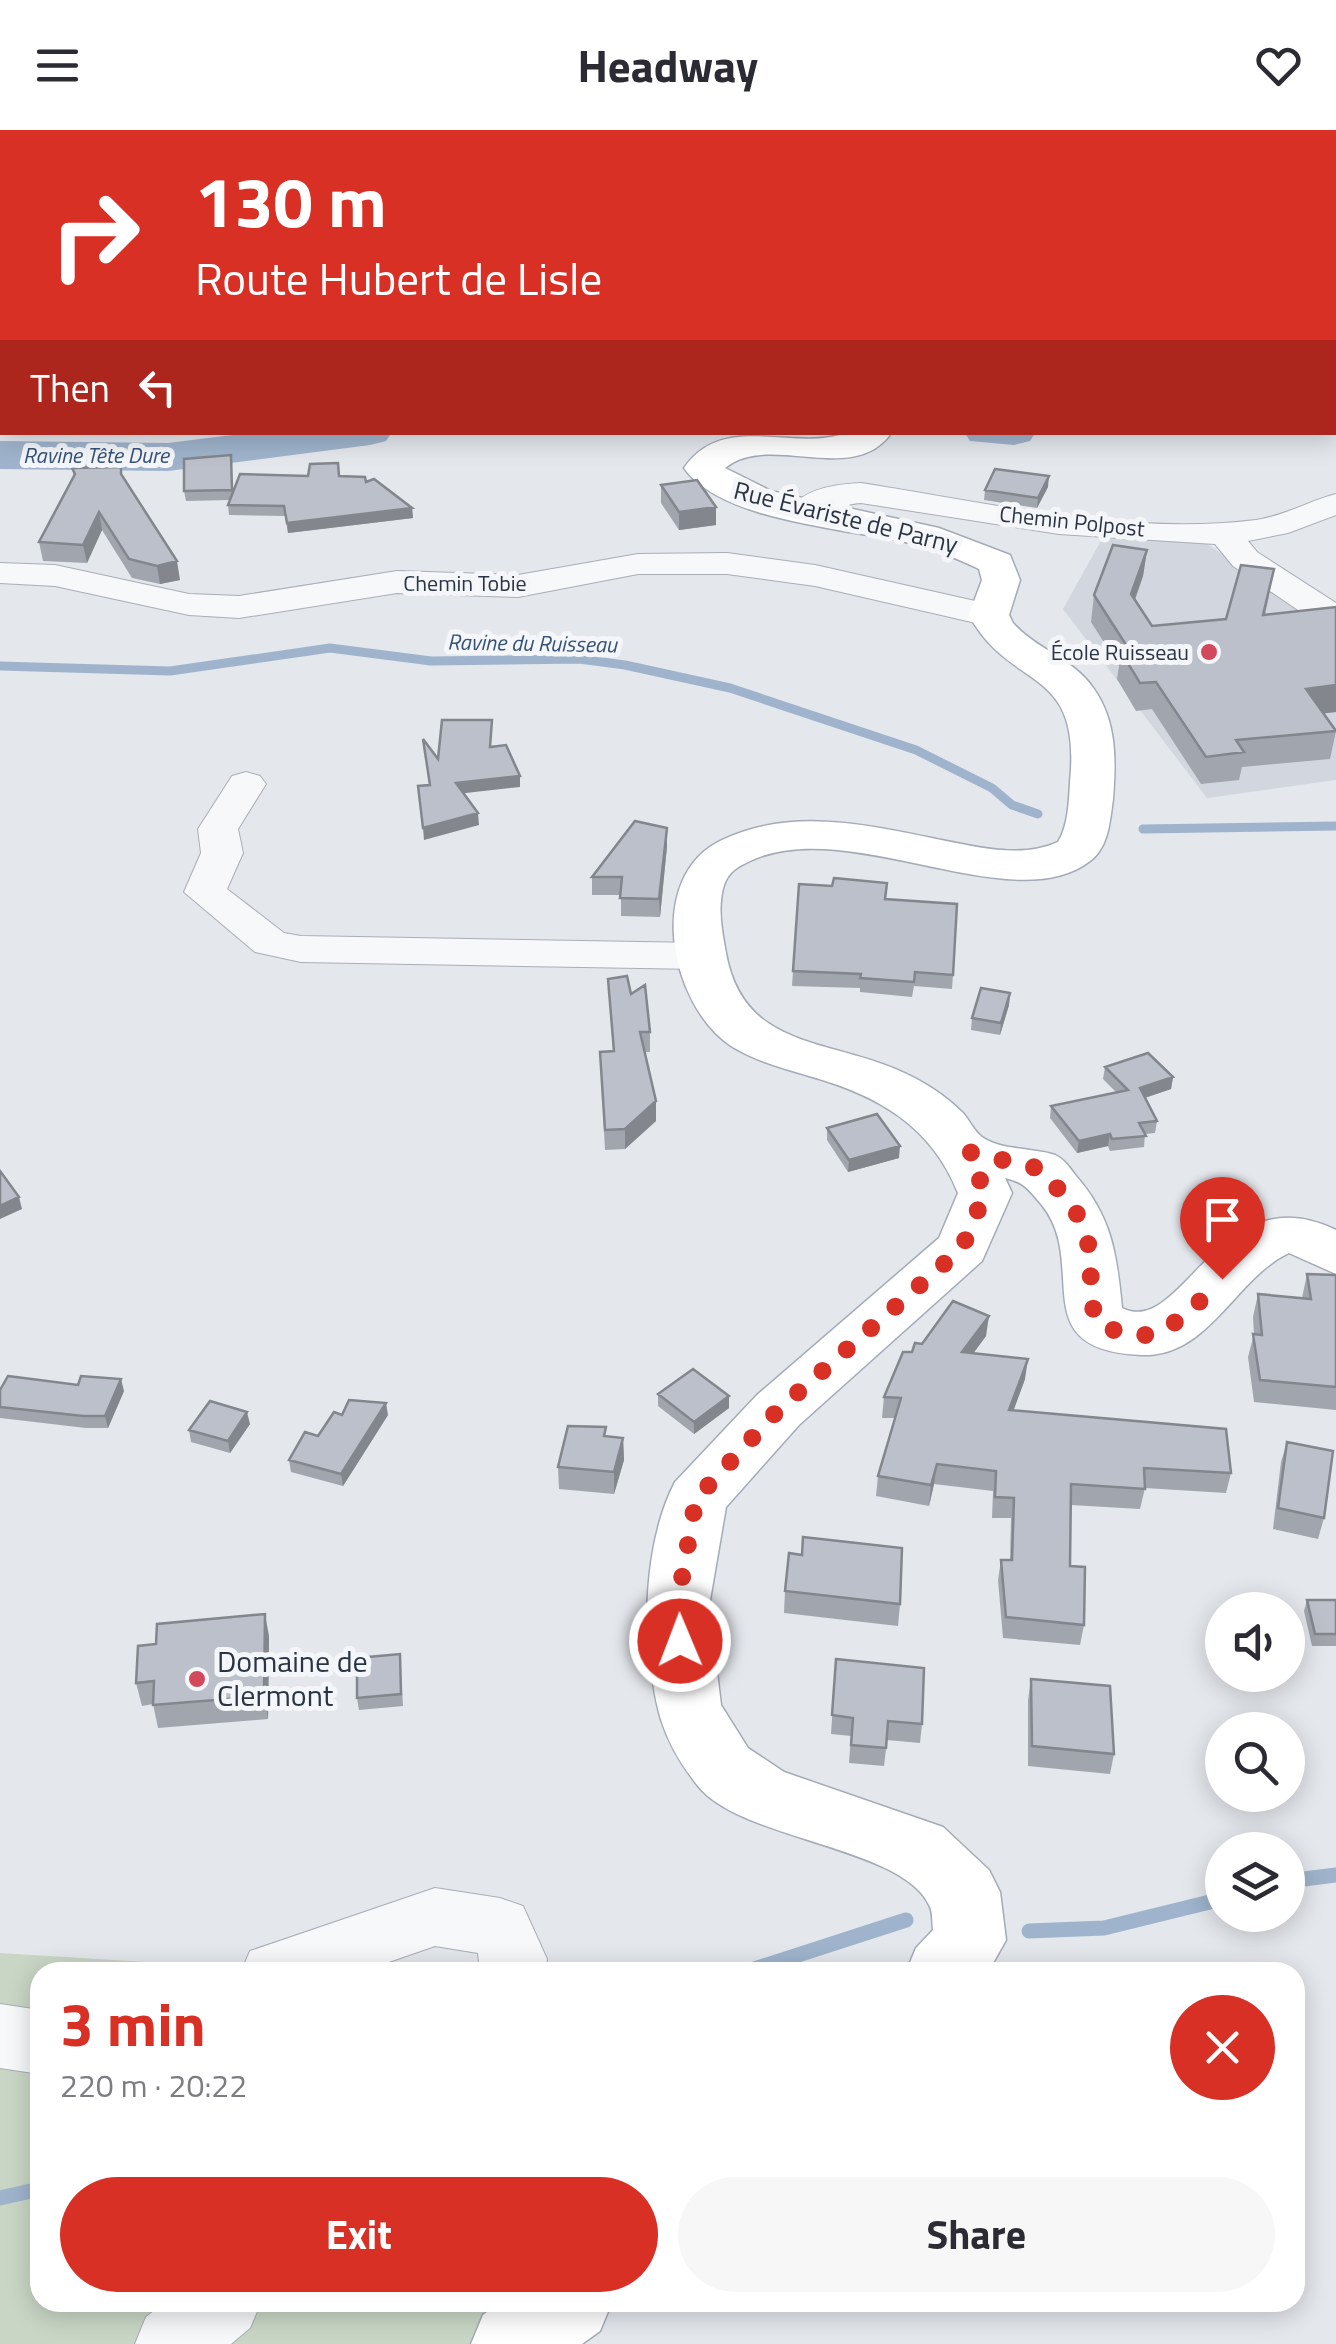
<!DOCTYPE html>
<html lang="en">
<head>
<meta charset="utf-8">
<style>
  :root { --surface:#fff; --page:#f7f7f7; --text:#2b2b33; --muted:#7c7c81; --accent:#d93025 }
  body { margin:0; font-family:"Titillium Web",sans-serif; background:var(--page); color:var(--text); height:100vh; display:flex; flex-direction:column; font-size:38px; white-space:nowrap }
  * { box-sizing:border-box; margin:0 }
  p { font-size:32px; color:var(--muted) }
  .icon { flex:none; width:55px; height:55px; fill:none; stroke:currentColor; stroke-width:2; stroke-linecap:round; stroke-linejoin:round }
  .map { position:relative; flex:1; overflow:hidden }
  .drawer { position:absolute; left:30px; top:1832px; width:1275px; height:350px; display:flex; flex-direction:column; background:var(--surface); border-radius:30px; box-shadow:0 5px 25px #0003 }
  .drawer>* { flex:none }
  .top-card { position:absolute; left:0px; top:0px; width:1338px; height:305px; box-shadow:0 5px 25px #0003; background:#d93025; color:#fff; overflow:hidden }
  .controls { position:absolute; left:1205px; top:1462px; display:grid; gap:20px }
  .controls a { display:grid; place-items:center; width:100px; height:100px; border-radius:50%; background:var(--surface); box-shadow:0 5px 25px #0003; font-size:50px }
  .pin { position:absolute; display:grid; place-items:center; width:85px; height:85px; color:#fff; margin:-102px -42px; border-radius:50% 50% 50% 0; rotate:-45deg; box-shadow:0 0 10px #0007 }
  .pin .icon { rotate:45deg }
  .me { position:absolute; width:110px; margin:-55px; rotate:359deg; stroke-linejoin:round; filter:drop-shadow(0 0 8px #0008) }
  .turn { display:flex; align-items:center; gap:35px; height:210px; padding:0 30px; font-size:45px }
  .turn .icon { width:130px; height:130px; stroke-width:2.5 }
  .turn b { display:block; font-size:70px; line-height:85px }
  .then { display:flex; align-items:center; height:95px; padding:0 30px; background:#0003; gap:20px; font-size:38px }
  .round { display:grid; place-items:center; flex:none; width:105px; height:105px; border-radius:52px; background:var(--page) }
  .head { display:flex; align-items:center; justify-content:space-between; height:170px; padding:0 30px }
  h1 { font-size:60px; font-weight:700; line-height:75px; color:var(--accent) }
  .primary-button { display:flex; gap:20px; margin-top:auto; padding:20px 30px }
  .primary-button a { flex:1; height:115px; border-radius:60px; background:var(--accent); color:#fff; font-size:40px; font-weight:700; line-height:115px; text-align:center }
  .primary-button a+a { background:var(--page); color:var(--text) }
  header { display:flex; justify-content:space-between; align-items:center; height:130px; padding:0 30px; background:var(--surface); font-size:45px; font-weight:700 }
  .map>svg:first-child { display:block }
</style>
</head>
<body>
<header><svg class="icon" aria-label="menu" viewBox="0 0 24 24"><path d="M4 6h16M4 12h16M4 18h16"/></svg>Headway<svg class="icon" aria-label="heart" viewBox="0 0 24 24"><path d="M12 20l-8-8c-3-5 5-10 8-4 3-6 11-1 8 4z"/></svg></header>
<div class="map">
<svg width="1336" height="2214" viewBox="0 0 1336 2214">
  <rect width="100%" height="100%" fill="#e4e7ec"/>
  <path fill="#d2d6de" d="M1103 407 1202 410 1310 487 1336 538V650L1207 668 1063 479Z"/>
  <path fill="#c9d6c5" d="M0 1823 308 1842H40V2172L547 2173 543 2214H0Z"/>
  <g fill="none" stroke-linecap="round" stroke-linejoin="round">
    <path stroke="#9fb4cc" stroke-width="9" d="M0 536 170 541 330 518 431 531 579 529 625 535 730 558 916 620 992 658 1012 675 1038 684
      M1143 699 1336 696"/>
    <path stroke="#9fb4cc" stroke-width="15" d="M1288 1751 1336 1745
      M1029 1801 1104 1798 1222 1769
      M745 1842 906 1790
      M0 2068 40 2059"/>
    <path fill="#9fb4cc" fill-rule="evenodd" d="M1335 266H1336V292H1335Z
      M257 302H392L386 311 370 315 168 341 0 339V311L168 313Z
      M964 302H1036L1030 311 1014 315 970 311Z"/>
    <defs>
      <path id="minor" d="M547 0H577L578 2H548Z
        M0 78H2V94H0Z
        M1335 87H1336V103H1335Z
        M0 131H2V147H0Z
        M0 184H2V202H0Z
        M861 353C990 373 1125 406 1256 390 1284 386 1309 371 1336 364V385L1288 403 1248 411 1257 422 1336 473V500L1323 497 1233 436 1215 414 1059 404 861 373C837 374 819 392 795 386L790 379C805 358 837 354 861 353Z
        M727 423 815 435 1002 477 1007 485 1002 493 989 496 815 456 727 444H638L518 467 397 463 239 488 189 485 55 456 0 453V433L55 435 189 464 239 466 397 441 518 445 638 424Z
        M246 642 260 646 266 654 238 699 243 723 227 759 284 803 301 806 699 813 714 817 721 826 714 835 699 839 301 832 255 822 184 762 201 723 198 699 232 646Z
        M435 1758 500 1768 523 1776 547 1829 546 1842H480L478 1823 435 1816 360 1842H241L250 1821Z
        M0 1874 40 1880V1944L0 1938Z
        M165 2172H261L250 2198 231 2214H135L146 2187Z"/>
      <path id="major" d="M264 0H295L297 2H266Z
        M848 302H892C854 358 769 301 725 338L771 361 939 398 1010 425 1020 450 1009 485 1013 493C1037 520 1073 528 1094 559 1117 592 1116 631 1113 669 1110 690 1109 717 1090 731 1013 791 848 684 750 731 738 737 729 741 724 755 717 778 722 801 726 823 743 919 828 909 900 941 923 951 945 965 963 983 969 990 975 1002 982 1007 999 1020 1034 1018 1055 1025 1064 1029 1070 1038 1076 1046 1112 1087 1117 1125 1122 1178 1183 1209 1218 1042 1336 1100V1144L1289 1123C1235 1148 1209 1228 1141 1225 1021 1220 1091 1134 1041 1074 1029 1060 1024 1052 1005 1048L1012 1063 982 1131 799 1295 726 1377 709 1476 721 1575 748 1618 784 1642 943 1697 989 1740 1000 1762 1006 1810 988 1842H906L916 1818 933 1800C932 1794 933 1783 930 1777 905 1716 742 1711 698 1656 660 1608 654 1574 649 1516 644 1465 651 1398 675 1352L757 1265 939 1108 958 1063C931 995 877 965 809 946 783 938 755 931 731 916 669 874 645 746 722 710 793 676 872 696 946 711 983 718 1022 728 1058 712 1068 696 1069 672 1070 652 1082 533 1011 563 969 485L982 450 979 439C958 429 937 420 914 414 853 399 721 392 684 338 724 280 796 324 848 302Z
        M500 2172H612L600 2201 582 2214H471L483 2185Z"/>
    </defs>
    <use href="#minor" stroke="#a9aeb7" stroke-width="2"/>
    <use href="#major" stroke="#a3abb8" stroke-width="3"/>
    <path stroke="#c2c5cb" stroke-width="4" stroke-dasharray="4 4" stroke-linecap="butt" d="M833 0 851 2
      M1036 2 1061 0"/>
    <use href="#minor" fill="#f7f8fa" fill-rule="evenodd"/>
    <use href="#major" fill="#fff" fill-rule="evenodd"/>
  </g>
  <path fill="#a1a5ae" d="M317 0H553V2H322Z
    M231 325 233 361 339 346 366 352 412 378 413 388 288 403 285 386 229 385 228 375 230 370 186 371 184 361Z
    M72 338 122 347 180 450 160 454 132 448 102 400 87 433 43 431 39 412 74 347Z
    M661 355 716 395 679 400 661 373Z
    M1048 357 1037 378 984 370 985 360Z
    M1147 420 1143 446 1135 470 1152 496 1226 489 1269 466 1265 485 1336 477V582L1323 583 1336 601 1330 629 1242 637 1239 650 1201 654 1152 579 1136 581 1117 549 1119 536 1091 492 1094 465Z
    M667 716 660 787 621 786V765H592V747Z
    M799 754 886 769 953 845 952 859 914 856 912 867 860 862V858L792 856Z
    M608 849 631 864 650 902V922H645L656 971V991L625 1019 605 1020 600 922 613 921Z
    M1010 863 1009 875 1000 905 971 900 972 888Z
    M1105 937 1173 947 1171 959 1145 968 1157 991 1155 1003 1145 1004 1144 1017 1110 1021 1108 1016 1077 1023 1050 988 1051 976 1117 963 1103 949Z
    M827 998 899 1028 848 1042 827 1010Z
    M1307 1144 1336 1145V1280L1254 1272 1248 1227 1254 1204 1253 1187 1258 1164 1302 1168Z
    M986 1206 973 1223 1025 1249 1013 1281 1231 1343 1226 1363 1145 1358 1140 1379 1071 1375 1070 1436 1084 1495 1080 1515 1003 1508 998 1450 1001 1430H1010L1011 1388H992L993 1361 934 1354 929 1376 876 1366 878 1346 895 1288H882L884 1267 922 1214Z
    M0 1260 124 1261 108 1298H86L0 1288Z
    M658 1264 729 1278 694 1304 658 1276Z
    M342 1285H388L343 1356 291 1342 289 1330Z
    M250 1294 230 1323 191 1312 189 1300Z
    M606 1306 623 1308 624 1330 614 1364 559 1359 558 1337Z
    M1287 1312 1324 1388 1318 1409 1273 1399 1281 1332Z
    M785 1461 900 1474 898 1496 784 1483Z
    M1307 1470H1336V1516H1312L1304 1481Z
    M269 1506 268 1589 158 1598 153 1574 142 1576 136 1553Z
    M400 1524 403 1576 359 1580 357 1568Z
    M836 1529 922 1594 920 1613 887 1610 884 1636 849 1633 851 1606 831 1604Z
    M1031 1549 1114 1624 1110 1644 1028 1636V1570Z"/>
  <path fill="#83868d" d="M1049 346 1048 357 1037 378 1038 368Z
    M716 377V395L679 400V382Z
    M412 378 413 388 288 403 287 393Z
    M99 382 102 400 87 433 83 415Z
    M1147 420 1143 446 1127 491 1131 464Z
    M177 431 180 450 160 454 157 436Z
    M1336 555V582L1301 586 1306 559Z
    M520 646V657L457 664 456 653Z
    M478 683 479 695 424 710 423 698Z
    M667 698V716L660 787 659 769Z
    M1010 863 1009 875 1000 905 1001 893Z
    M1173 947 1171 959 1138 970 1140 958Z
    M656 971V991L625 1019V999Z
    M1110 1004 1108 1016 1077 1023 1079 1011Z
    M900 1016 899 1028 848 1042 849 1030Z
    M19 1067 22 1079 0 1089V1076Z
    M989 1186 986 1206 959 1243 962 1222Z
    M1028 1229 1025 1249 1006 1301 1009 1280Z
    M121 1249 124 1261 108 1298 105 1286Z
    M729 1266V1278L694 1304V1292Z
    M386 1273 388 1285 343 1356 341 1344Z
    M247 1282 250 1294 230 1323 228 1311Z
    M623 1308 624 1330 614 1364V1342Z
    M937 1334 934 1354 929 1376 931 1355Z
    M265 1484 269 1506 268 1589 264 1566Z"/>
  <path fill="#bbc0ca" stroke="#83868d" stroke-width="2.5" d="M352 0H550L549 2H364Z
    M231 325 232 360 184 361V329Z
    M338 333 339 346 365 347 366 352 374 349 412 378 287 393 284 376 228 375 240 344 308 346 310 334Z
    M121 337V344L177 431 157 436 129 429 99 382 83 415 39 412 75 344 72 338Z
    M995 339 1049 346 1038 368 985 360Z
    M697 350 716 377 679 382 661 355Z
    M1113 415 1147 420 1131 464 1152 496 1226 489 1241 435 1274 439 1263 485 1336 477V555L1306 559 1336 601 1236 610 1244 622 1206 627 1156 552 1140 553 1121 522 1130 521 1094 465Z
    M442 590H492L490 617 506 615 520 646 456 653 478 683 423 698 418 656 430 655 423 609 438 629Z
    M635 691 667 698 659 769 620 768 622 747H592Z
    M834 748 887 753 885 769 957 774 953 845 915 842 914 852 860 848 861 844 793 841 799 754 832 756Z
    M627 846 631 864 645 855 650 902H640L656 971 625 999 605 1000 600 922 614 921 608 849Z
    M981 858 1010 863 1001 893 972 888Z
    M1148 923 1173 947 1140 958 1157 991 1139 993 1146 1006 1112 1009 1110 1004 1079 1011 1051 976 1128 960 1105 937Z
    M877 984 900 1016 849 1030 827 998Z
    M0 1041 19 1067 0 1076Z
    M1307 1144 1336 1145V1257L1260 1250 1253 1204 1262 1205 1258 1164 1311 1169Z
    M953 1171 989 1186 962 1222 1028 1229 1009 1280 1226 1299 1231 1343 1144 1338 1145 1359 1071 1354 1070 1436 1085 1437 1084 1495 1006 1487 1001 1430H1012L1014 1368 995 1367 996 1341 937 1334 931 1355 878 1346 901 1268 884 1267 903 1222H912L915 1213 922 1214Z
    M693 1239 729 1266 694 1292 658 1264Z
    M8 1246 78 1255 81 1246 121 1249 105 1286H83L0 1277V1260Z
    M349 1270 386 1273 341 1344 289 1330 305 1302 318 1306 334 1282 342 1285Z
    M210 1271 247 1282 228 1311 189 1300Z
    M568 1296 606 1297 604 1306 623 1308 614 1342 558 1337Z
    M1287 1312 1333 1321 1324 1388 1278 1378Z
    M803 1407 902 1418 900 1474 785 1461 789 1423 802 1425Z
    M1307 1470H1336V1504H1315Z
    M265 1484 264 1566 153 1575 154 1551 136 1553 138 1516 156 1514 157 1494Z
    M400 1524 401 1564 357 1568V1528Z
    M836 1529 924 1538 922 1594 888 1591 886 1618 851 1615 853 1588 832 1585Z
    M1031 1549 1110 1556 1114 1624 1032 1616Z"/>
  <g fill="none" stroke-linecap="round" stroke-linejoin="round">
    <path stroke="#d93025" stroke-width="18" stroke-dasharray="0 32.4" d="M680 1511 677 1476 696 1369 778 1280 962 1118 985 1063 969 1022 1041 1039 1075 1079 1088 1112 1094 1188C1149 1230 1183 1188 1222 1149"/>
  </g>
  <g fill="#d1495b" stroke="#f4f6f9" stroke-width="4">
    <circle cx="1209" cy="522" r="10"/>
    <circle cx="197" cy="1549" r="10"/>
  </g>
  <g text-anchor="middle" stroke-width="10" stroke-linejoin="round" paint-order="stroke">
    <g font-size="22" font-style="italic" fill="#34527a" stroke="#f4f6f9">
      <text x="96" y="333">Ravine Tête Dure</text>
      <text transform="translate(532 513) rotate(1)" y="8">Ravine du Ruisseau</text>
    </g>
    <g font-size="22" fill="#2b3445" stroke="#f4f6f9">
      <text transform="translate(1072 391) rotate(6)" y="8">Chemin Polpost</text>
      <text x="465" y="461">Chemin Tobie</text>
    </g>
    <g font-size="22" fill="#2b3445" stroke="#f4f6f9" text-anchor="end">
      <text x="1189" y="530">École Ruisseau</text>
    </g>
    <g font-size="25" fill="#2b3445" stroke="#f4f6f9">
      <text transform="translate(846 387) rotate(14)" y="9">Rue Évariste de Parny</text>
    </g>
    <g font-size="30" fill="#2b3445" stroke="#f4f6f9" text-anchor="start">
      <text x="217" y="1542">Domaine de<tspan x="217" dy="34">Clermont</tspan></text>
    </g>
  </g>
</svg>
<div class="controls">
<a><svg class="icon" aria-label="sound" viewBox="0 0 24 24"><path d="M4 9h4l5-4v14l-5-4H4zM17 9q2 3 0 6"/></svg></a>
<a><svg class="icon" aria-label="search" viewBox="0 0 24 24"><circle cx="10" cy="10" r="6"/><path d="M15 15l6 6"/></svg></a>
<a><svg class="icon" aria-label="layers" viewBox="0 0 24 24"><path d="M12 4l9 5-9 5-9-5zM3 14l9 5 9-5"/></svg></a>
</div>
<div class="pin" style="left:1222px;top:1149px;background:#d93025"><svg class="icon" aria-label="arrive" viewBox="0 0 24 24"><path d="M6 21V4h12l-3 4 3 4H6"/></svg></div>
<svg class="me" style="left:680px;top:1511px" viewBox="-20 -20 40 40"><circle r="17" fill="#d93025" stroke="#fff" stroke-width="3"/><path d="M0-11L8 9 0 5-8 9z" fill="#fff"/></svg>
<div class="top-card">
<div class="turn"><svg class="icon" aria-label="right" viewBox="0 0 24 24"><path d="M7 20v-9h11M14 6l5 5-5 5"/></svg><div><b>130 m</b>Route Hubert de Lisle</div></div>
<div class="then">Then<svg class="icon" aria-label="left" viewBox="0 0 24 24"><path d="M17 20v-9H6M10 6l-5 5 5 5"/></svg></div>
</div>
<section class="drawer">
<div class="head"><div><h1>3 min</h1><p>220 m · 20:22</p></div><a class="round" style="background:#d93025;color:#fff"><svg class="icon" aria-label="close" viewBox="0 0 24 24"><path d="M6 6l12 12M18 6L6 18"/></svg></a></div>
<div class="primary-button"><a>Exit</a><a>Share</a></div>
</section>
</div>
</body>
</html>
